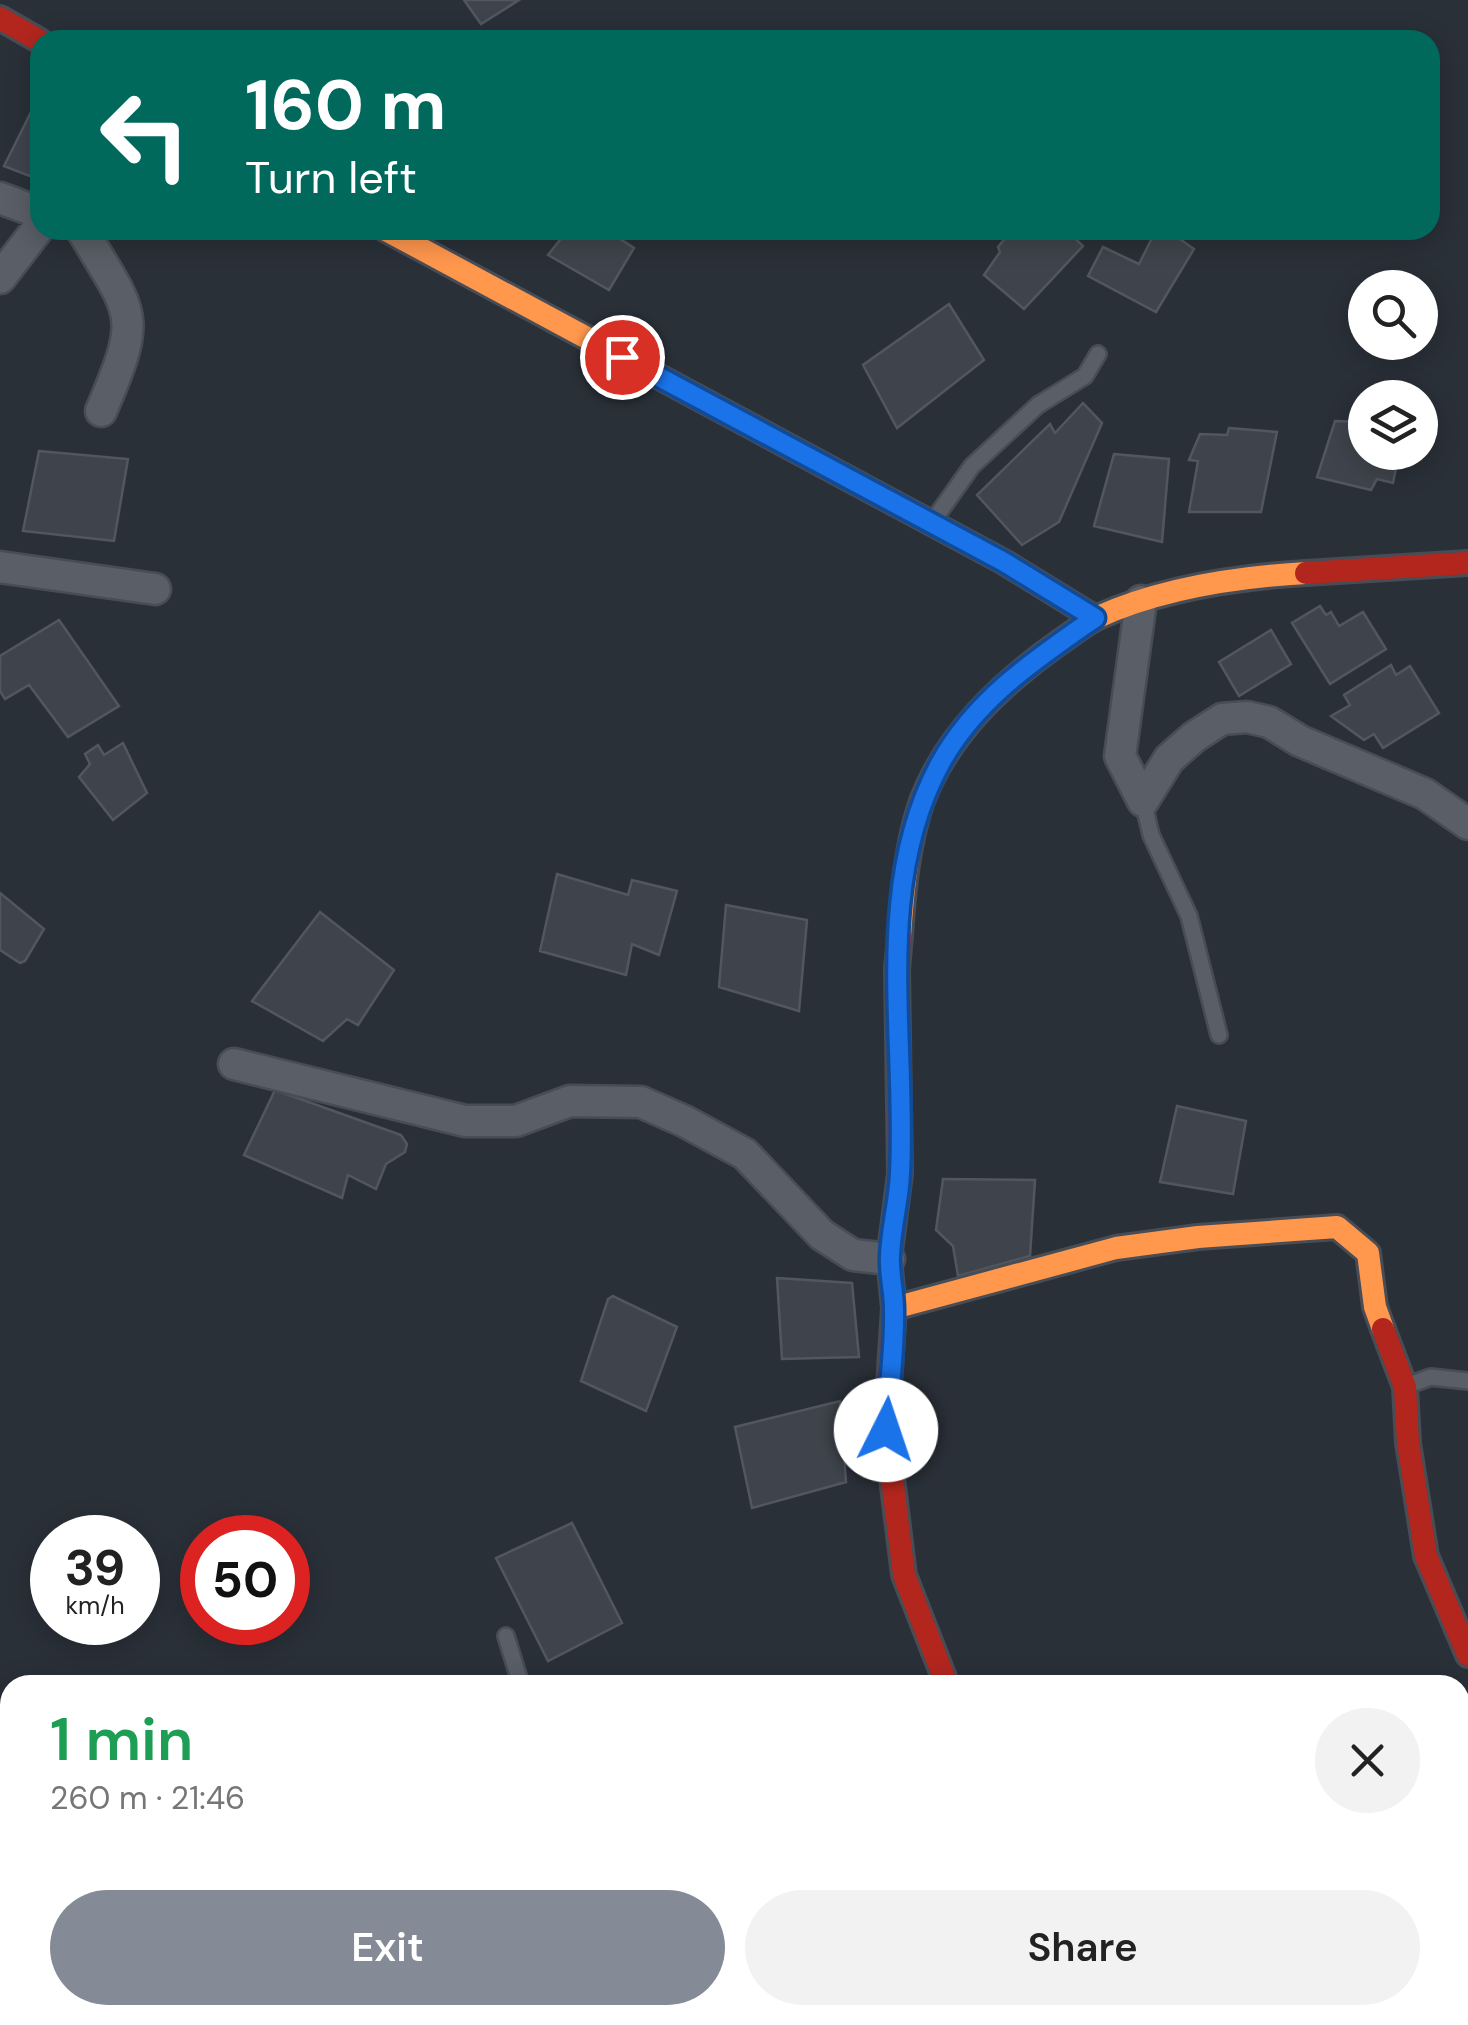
<!DOCTYPE html>
<html lang="en">
<head>
<meta charset="utf-8">
<style>
  :root { --surface:#fff; --page:#f2f2f2; --text:#222; --muted:#767676; --accent:#848b96 }
  body { margin:0; font-family:"DM Sans",sans-serif; background:var(--page); color:var(--text); height:100vh; display:flex; flex-direction:column; font-size:38px; white-space:nowrap }
  * { box-sizing:border-box; margin:0 }
  p { font-size:32px; color:var(--muted) }
  .icon { flex:none; width:55px; height:55px; fill:none; stroke:currentColor; stroke-width:2; stroke-linecap:round; stroke-linejoin:round }
  .map { position:relative; flex:1; overflow:hidden }
  .side { position:absolute; left:0px; top:1675px; width:1470px; height:350px; display:flex; flex-direction:column; background:var(--surface); border-radius:30px 30px 0 0; box-shadow:0 5px 25px #0003 }
  .side>* { flex:none }
  .guide { position:absolute; left:30px; top:30px; width:1410px; height:210px; border-radius:30px; box-shadow:0 5px 25px #0003; background:#00695c; color:#fff; overflow:hidden }
  .controls { position:absolute; left:1348px; top:270px; display:grid; gap:20px }
  .controls a { display:grid; place-items:center; width:90px; height:90px; border-radius:50%; background:var(--surface); box-shadow:0 5px 25px #0003; font-size:50px }
  .speed { position:absolute; left:30px; top:1515px; display:flex; gap:20px; font-size:50px; font-weight:700; text-align:center }
  .speed>* { display:grid; place-content:center; width:130px; height:130px; border-radius:50%; background:var(--surface); box-shadow:0 5px 25px #0003; line-height:1 }
  .speed small { font-size:25px; font-weight:400 }
  .speed .limit { border:15px solid #d22; background:#fff; color:#111 }
  .pin { position:absolute; display:grid; place-items:center; width:85px; height:85px; color:#fff; margin:-42px; border:5px solid #fff; border-radius:50%; box-shadow:0 2px 10px #0007 }
  .me { position:absolute; width:110px; margin:-55px; rotate:4deg; stroke-linejoin:round; filter:drop-shadow(0 0 8px #0008) }
  .turn { display:flex; align-items:center; gap:35px; height:210px; padding:0 50px; font-size:45px }
  .turn .icon { width:130px; height:130px; stroke-width:2.5 }
  .turn b { display:block; font-size:70px; line-height:85px }
  .round { display:grid; place-items:center; flex:none; width:105px; height:105px; border-radius:52px; background:var(--page) }
  .summary { display:flex; align-items:center; justify-content:space-between; height:170px; padding:0 50px }
  h1 { font-size:60px; font-weight:600; line-height:75px; color:#1e9e55 }
  .primary-button { display:flex; gap:20px; margin-top:auto; padding:20px 50px }
  .primary-button a { flex:1; height:115px; border-radius:60px; background:var(--accent); color:#fff; font-size:40px; font-weight:600; line-height:115px; text-align:center }
  .primary-button a+a { background:var(--page); color:var(--text) }
  .map>svg:first-child { display:block }
</style>
</head>
<body>
<div class="map">
<svg width="1468" height="2025" viewBox="0 0 1468 2025">
  <rect width="100%" height="100%" fill="#2a3038"/>
  <path fill="#3f444c" stroke="#52575f" stroke-width="2.5" d="M464 0H519L481 24Z
    M32 110 40 115V180L4 166Z
    M568 230H606L634 248 609 290 548 255Z
    M1012 230H1066L1083 246 1024 309 984 275 1000 252 998 247Z
    M1156 230H1167L1194 249 1156 312 1088 276 1103 247 1139 264Z
    M949 304 984 360 897 428 863 365Z
    M1083 403 1102 423 1059 522 1022 545 977 495 1050 424 1055 433Z
    M1335 421 1365 422V452H1399L1393 483 1377 479 1371 490 1317 477Z
    M1229 428 1277 432 1261 512H1189L1198 461 1189 460 1200 434 1227 435Z
    M39 451 128 459 114 541 23 531Z
    M1114 454 1169 459 1162 542 1094 526Z
    M1320 606 1326 615 1331 612 1339 626 1363 612 1386 649 1330 684 1292 623Z
    M59 620 119 706 68 737 29 685 5 699 0 691V656Z
    M1271 630 1291 664 1239 696 1219 662Z
    M1391 665 1396 675 1410 666 1439 713 1383 748 1374 734 1364 740 1331 716 1350 705 1344 695Z
    M123 743 147 793 113 820 79 777 90 764 85 754 98 745 104 755Z
    M557 874 628 895 632 880 677 891 659 955 632 944 626 975 540 951Z
    M0 893 44 929 25 961 20 963 0 950Z
    M726 905 807 920 799 1011 719 987Z
    M320 912 394 970 358 1025 347 1019 323 1041 252 1001Z
    M275 1090 401 1135 407 1144 405 1152 386 1164 376 1189 348 1175 342 1198 244 1155Z
    M1177 1106 1246 1121 1233 1194 1160 1182Z
    M943 1179 1035 1180 1030 1256 958 1276 953 1246 936 1230Z
    M777 1278 852 1283 859 1357 782 1359Z
    M613 1296 677 1327 646 1411 581 1381 608 1299Z
    M840 1401 846 1482 752 1508 735 1427Z
    M572 1523 622 1623 548 1661 496 1558Z
    M1468 1824V1868L1460 1857V1831Z
    M711 2015H802L809 2025H717Z
    M939 2015H1050L1054 2023 945 2025Z"/>
  <g fill="none" stroke-linecap="round" stroke-linejoin="round">
    <defs>
      <path id="lane" d="M933 521 972 466 1038 405 1085 376 1098 354
        M1143 801 1151 835 1189 916 1219 1035
        M1409 1385 1431 1377 1468 1381
        M506 1636 521 1685
        M522 2015 544 2025"/>
      <path id="street" d="M0 198 40 213
        M82 230C134 317 143 313 101 411
        M0 278 40 226
        M0 567 155 589
        M1141 601 1120 756 1143 801
        M1143 801 1169 759 1194 737 1222 719 1247 717 1269 722 1300 741 1425 794 1468 824
        M234 1064 465 1121H516L570 1101 641 1102 684 1121 745 1154 822 1235 853 1255 889 1259"/>
      <path id="slow" d="M386 230 894 503
        M900 936C903 892 907 844 922 801 948 733 1002 683 1060 642 1072 634 1085 623 1098 617 1162 588 1237 577 1306 573
        M894 1308 1116 1248 1198 1237 1337 1227 1368 1253 1375 1307 1383 1329"/>
      <path id="jam" d="M0 18 40 41
        M894 503 1004 562 1095 618
        M1306 573 1468 563
        M900 936 897 969 900 1174 889 1259 894 1308 886 1430 904 1575 947 1685
        M1383 1329 1405 1387 1408 1443 1426 1556 1468 1655
        M1147 2015 1153 2025"/>
    </defs>
    <use href="#lane" stroke="#484c55" stroke-width="20"/>
    <use href="#street" stroke="#484c55" stroke-width="35"/>
    <use href="#slow" stroke="#484c55" stroke-width="28"/>
    <use href="#jam" stroke="#484c55" stroke-width="28"/>
    <use href="#lane" stroke="#5a5e66" stroke-width="15"/>
    <use href="#street" stroke="#5a5e66" stroke-width="30"/>
    <use href="#slow" stroke="#ff974d" stroke-width="22"/>
    <use href="#jam" stroke="#b3261e" stroke-width="22"/>
  </g>
  <g fill="none" stroke-linecap="round" stroke-linejoin="round">
    <defs>
      <path id="route" d="M622 357 1004 562 1095 618C1036 659 977 698 941 762 872 887 907 1038 900 1173 899 1201 891 1228 890 1256 889 1274 894 1291 894 1309 895 1349 889 1390 886 1430"/>
    </defs>
    <use href="#route" stroke="#114b97" stroke-width="25"/>
    <use href="#route" stroke="#1a73e8" stroke-width="18"/>
  </g>
</svg>
<div class="controls">
<a><svg class="icon" aria-label="search" viewBox="0 0 24 24"><circle cx="10" cy="10" r="6"/><path d="M15 15l6 6"/></svg></a>
<a><svg class="icon" aria-label="layers" viewBox="0 0 24 24"><path d="M12 4l9 5-9 5-9-5zM3 14l9 5 9-5"/></svg></a>
</div>
<div class="speed"><div>39<small>km/h</small></div><div class="limit">50</div></div>
<div class="pin" style="left:622px;top:357px;background:#d93025"><svg class="icon" aria-label="arrive" viewBox="0 0 24 24"><path d="M6 21V4h12l-3 4 3 4H6"/></svg></div>
<svg class="me" style="left:886px;top:1430px" viewBox="-20 -20 40 40"><circle r="19" fill="#fff"/><path d="M0-13L10 11 0 6-10 11z" fill="#1a73e8"/></svg>
<div class="guide">
<div class="turn"><svg class="icon" aria-label="left" viewBox="0 0 24 24"><path d="M17 20v-9H6M10 6l-5 5 5 5"/></svg><div><b>160 m</b>Turn left</div></div>
</div>
<section class="side">
<div class="summary"><div><h1>1 min</h1><p>260 m · 21:46</p></div><a class="round"><svg class="icon" aria-label="close" viewBox="0 0 24 24"><path d="M6 6l12 12M18 6L6 18"/></svg></a></div>
<div class="primary-button"><a>Exit</a><a>Share</a></div>
</section>
</div>
</body>
</html>
